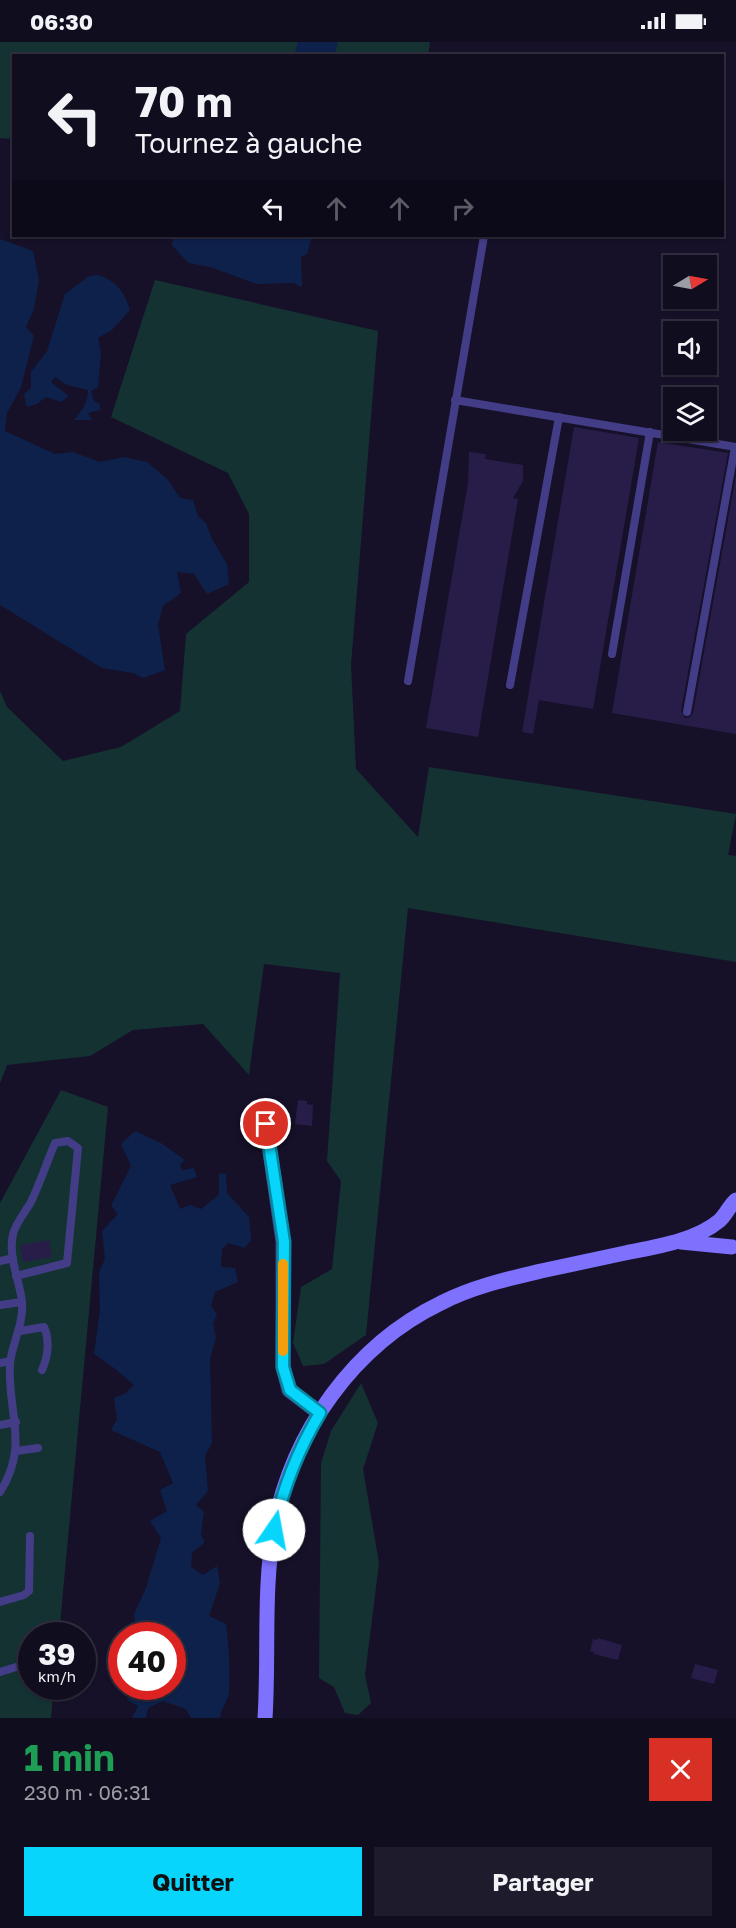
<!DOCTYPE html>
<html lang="fr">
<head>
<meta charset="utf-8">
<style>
  :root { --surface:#100d1f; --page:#1e1b2c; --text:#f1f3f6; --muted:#9c9ca4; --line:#302d3d; --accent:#08d5fb }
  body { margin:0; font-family:"Golos Text",sans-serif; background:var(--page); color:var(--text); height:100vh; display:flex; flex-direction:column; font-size:22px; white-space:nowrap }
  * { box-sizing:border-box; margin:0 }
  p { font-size:20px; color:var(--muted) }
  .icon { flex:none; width:33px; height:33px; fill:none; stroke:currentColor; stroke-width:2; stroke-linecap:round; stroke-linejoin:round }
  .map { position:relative; height:1676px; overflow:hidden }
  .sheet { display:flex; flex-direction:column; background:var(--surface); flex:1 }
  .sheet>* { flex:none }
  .hud { position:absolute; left:12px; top:12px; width:712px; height:183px; border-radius:0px; box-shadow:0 2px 4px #0004,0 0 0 2px var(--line); background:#100d1f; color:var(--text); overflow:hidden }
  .needle { width:39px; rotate:80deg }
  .buttons { position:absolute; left:663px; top:213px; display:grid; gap:12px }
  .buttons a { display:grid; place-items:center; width:54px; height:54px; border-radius:0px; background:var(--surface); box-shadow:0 2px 4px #0004,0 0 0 2px var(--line); font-size:30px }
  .speed { position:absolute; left:18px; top:1580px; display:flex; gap:12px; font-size:30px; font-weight:700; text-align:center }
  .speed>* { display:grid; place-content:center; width:78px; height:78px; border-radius:50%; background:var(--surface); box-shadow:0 2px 4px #0004,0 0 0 2px var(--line); line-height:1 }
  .speed small { font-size:15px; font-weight:400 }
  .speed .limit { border:9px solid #d22; background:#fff; color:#111 }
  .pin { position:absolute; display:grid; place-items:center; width:51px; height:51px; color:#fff; margin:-26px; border:3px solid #fff; border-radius:50%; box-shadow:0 2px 6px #0007 }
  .me { position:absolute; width:66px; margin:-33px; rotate:12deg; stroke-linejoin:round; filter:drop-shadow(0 0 4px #0008) }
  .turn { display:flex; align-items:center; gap:21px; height:126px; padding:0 24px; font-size:27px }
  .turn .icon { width:78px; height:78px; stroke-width:2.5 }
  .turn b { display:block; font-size:42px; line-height:51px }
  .lanes { display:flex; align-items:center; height:57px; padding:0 24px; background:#0003; justify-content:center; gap:30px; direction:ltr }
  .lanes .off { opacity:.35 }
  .round { display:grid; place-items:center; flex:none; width:63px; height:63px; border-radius:0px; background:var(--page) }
  .summary { display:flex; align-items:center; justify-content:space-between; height:102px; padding:0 24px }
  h1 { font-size:36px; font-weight:700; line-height:45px; color:#1e9e55 }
  .cta { display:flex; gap:12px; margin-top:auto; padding:12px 24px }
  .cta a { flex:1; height:69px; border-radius:0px; background:var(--accent); color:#111; font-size:24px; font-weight:700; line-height:69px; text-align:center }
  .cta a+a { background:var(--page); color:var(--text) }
  .status { display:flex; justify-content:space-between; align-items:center; height:42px; padding:0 30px; background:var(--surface); direction:ltr }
  .status svg { height:16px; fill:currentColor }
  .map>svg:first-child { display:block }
</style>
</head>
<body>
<div class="status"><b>06:30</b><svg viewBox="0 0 49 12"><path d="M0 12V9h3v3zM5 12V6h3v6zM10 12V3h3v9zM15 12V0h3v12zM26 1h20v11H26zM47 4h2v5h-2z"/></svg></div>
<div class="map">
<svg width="736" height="1676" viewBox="0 0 736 1676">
  <rect width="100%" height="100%" fill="#161129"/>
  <path fill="#143232" d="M0 0H430L428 14H14L13 97 0 96Z
    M155 238 378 289 351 623 356 727 418 795 429 725 736 772 728 813 736 814V920L408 866 366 1293 324 1322 303 1324 293 1301 301 1245 332 1227 341 1139 327 1119 340 931 264 922 249 1033 203 982 133 988 90 1014 7 1023 0 1041V649L7 665 63 719 121 705 180 669 186 592 249 540V472L228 431 111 375Z
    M61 1048 108 1065 59 1593H32V1644H54L51 1676H0V1161Z
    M361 1341 378 1381 363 1427 379 1521 365 1633 371 1661 358 1673 345 1671 334 1645 319 1636 321 1421 331 1389Z"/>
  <path fill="#0d214b" d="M298 0H338L335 13H294Z
    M174 194H312L307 212 301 215 302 245 293 241 257 242 210 225 188 221 172 203Z
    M0 197 33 209 39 238 34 267 26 285 34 294 21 345 7 371 5 389 55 412 73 410 100 420 123 415 147 420 168 438 180 456 193 458 198 474 206 481 212 497 227 522 229 542 207 552 194 532 177 530 181 551 163 564 158 582 165 628 143 636 133 631 102 626 0 563Z
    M98 233C117 239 125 251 130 268L112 288 98 296 101 311 98 345 91 349 94 359 100 362V368L88 371 92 378H74C82 369 88 360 88 348L67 343 55 335 51 340 69 354 61 360 46 355 37 362 27 365 24 352 31 346V330L47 309 65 252 89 234Z
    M135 1089 161 1101 185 1118 180 1122 182 1128 194 1126 197 1135 170 1143 180 1167 190 1163 201 1167 219 1153V1131L226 1132 227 1151 249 1175 251 1198 245 1206 228 1201 222 1207 221 1225 235 1226 238 1240 215 1250 211 1264 217 1272 213 1282 216 1295 210 1317 212 1401 205 1414 208 1449 196 1463 204 1470 201 1493 205 1500 192 1511 191 1525 203 1533 217 1524 220 1541 209 1574 226 1582C229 1605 230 1627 229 1649 229 1657 221 1666 220 1676H191L186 1667 163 1659 148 1666 146 1676H132L138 1664 127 1658 134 1644H172V1593H136L134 1572 146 1546 161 1496 150 1479 167 1469 160 1448 173 1441 160 1410 111 1388 117 1377 114 1356 126 1351 134 1343 114 1326 94 1312 100 1269 99 1230 105 1217 102 1189 118 1172 111 1164 131 1124 121 1102Z"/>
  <path fill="#281d49" d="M574 385 639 396 593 667 539 658 533 692 522 690Z
    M658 400 728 411 681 669 685 676 690 675 693 671 736 433V692L612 671Z
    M469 410 486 412 485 417 523 423V439L513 456 518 457 478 695 426 686 468 441Z
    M298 1058 307 1059V1062L313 1063 312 1084 295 1082Z
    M49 1198 52 1215 23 1220 20 1203Z
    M598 1596 622 1603 618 1618 594 1612V1610L590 1609 593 1597 597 1598Z
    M695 1622 718 1628 714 1642 691 1636Z"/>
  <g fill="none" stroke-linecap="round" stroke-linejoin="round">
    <path stroke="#433c87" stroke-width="8" d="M455 358 736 405
      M612 612 650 390
      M408 639 484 194
      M510 643 559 375
      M687 670 735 405
      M0 1219 13 1216
      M0 1263 22 1260
      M20 1289 44 1285C50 1298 48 1315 42 1328
      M0 1321 10 1319
      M0 1383 16 1380
      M16 1409 38 1406
      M0 1450C30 1403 7 1370 10 1322 12 1301 24 1282 22 1259 19 1237 8 1214 13 1192 16 1181 25 1170 31 1160 40 1141 47 1120 55 1101L68 1099 78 1106 67 1221 16 1234
      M0 1560 24 1553 29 1549 30 1494
      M0 1630 26 1622"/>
    <path stroke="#433c87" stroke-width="15" d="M266 1082 283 1200V1325L289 1348 319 1371"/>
    <path stroke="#7d71fd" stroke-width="15" d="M681 1200 732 1205
      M265 1676C269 1613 263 1548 274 1486 292 1390 354 1303 441 1261 472 1245 507 1237 541 1229 569 1223 597 1217 625 1211 655 1205 695 1199 719 1179 726 1173 729 1164 736 1158"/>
  </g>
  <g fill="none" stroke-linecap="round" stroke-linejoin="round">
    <defs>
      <path id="route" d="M266 1082 284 1200 283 1325 290 1348 320 1371C298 1408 283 1445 274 1488"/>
    </defs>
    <use href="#route" stroke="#058aa3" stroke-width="15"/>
    <use href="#route" stroke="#08d5fb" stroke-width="10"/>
    <path stroke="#f59e0b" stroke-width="10" d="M283 1309V1222"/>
  </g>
</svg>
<div class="buttons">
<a><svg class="needle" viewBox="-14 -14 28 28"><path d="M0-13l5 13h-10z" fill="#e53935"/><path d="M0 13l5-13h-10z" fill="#9c9ca4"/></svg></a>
<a><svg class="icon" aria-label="sound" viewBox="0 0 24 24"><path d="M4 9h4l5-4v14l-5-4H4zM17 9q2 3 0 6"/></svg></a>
<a><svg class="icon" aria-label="layers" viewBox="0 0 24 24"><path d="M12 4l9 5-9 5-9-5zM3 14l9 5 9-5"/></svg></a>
</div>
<div class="speed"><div>39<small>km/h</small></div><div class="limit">40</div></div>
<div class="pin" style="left:266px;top:1082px;background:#d93025"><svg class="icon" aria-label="arrive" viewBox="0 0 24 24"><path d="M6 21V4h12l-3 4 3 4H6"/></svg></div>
<svg class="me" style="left:274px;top:1488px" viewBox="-20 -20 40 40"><circle r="19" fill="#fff"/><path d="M0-13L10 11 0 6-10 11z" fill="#08d5fb"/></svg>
<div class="hud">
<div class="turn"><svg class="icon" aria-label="left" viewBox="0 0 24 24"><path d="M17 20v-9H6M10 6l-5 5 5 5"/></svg><div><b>70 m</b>Tournez à gauche</div></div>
<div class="lanes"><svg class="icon" aria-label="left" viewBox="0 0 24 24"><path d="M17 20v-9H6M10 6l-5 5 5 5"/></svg><svg class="icon off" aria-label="ahead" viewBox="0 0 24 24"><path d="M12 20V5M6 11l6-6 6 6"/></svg><svg class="icon off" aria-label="ahead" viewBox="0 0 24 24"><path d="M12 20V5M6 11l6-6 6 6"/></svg><svg class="icon off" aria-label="right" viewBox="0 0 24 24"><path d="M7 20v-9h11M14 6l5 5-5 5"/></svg></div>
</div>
</div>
<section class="sheet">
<div class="summary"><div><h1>1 min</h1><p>230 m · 06:31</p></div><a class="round" style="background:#d93025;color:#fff"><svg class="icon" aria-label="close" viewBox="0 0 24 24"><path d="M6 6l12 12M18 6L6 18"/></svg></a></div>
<div class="cta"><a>Quitter</a><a>Partager</a></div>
</section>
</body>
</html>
